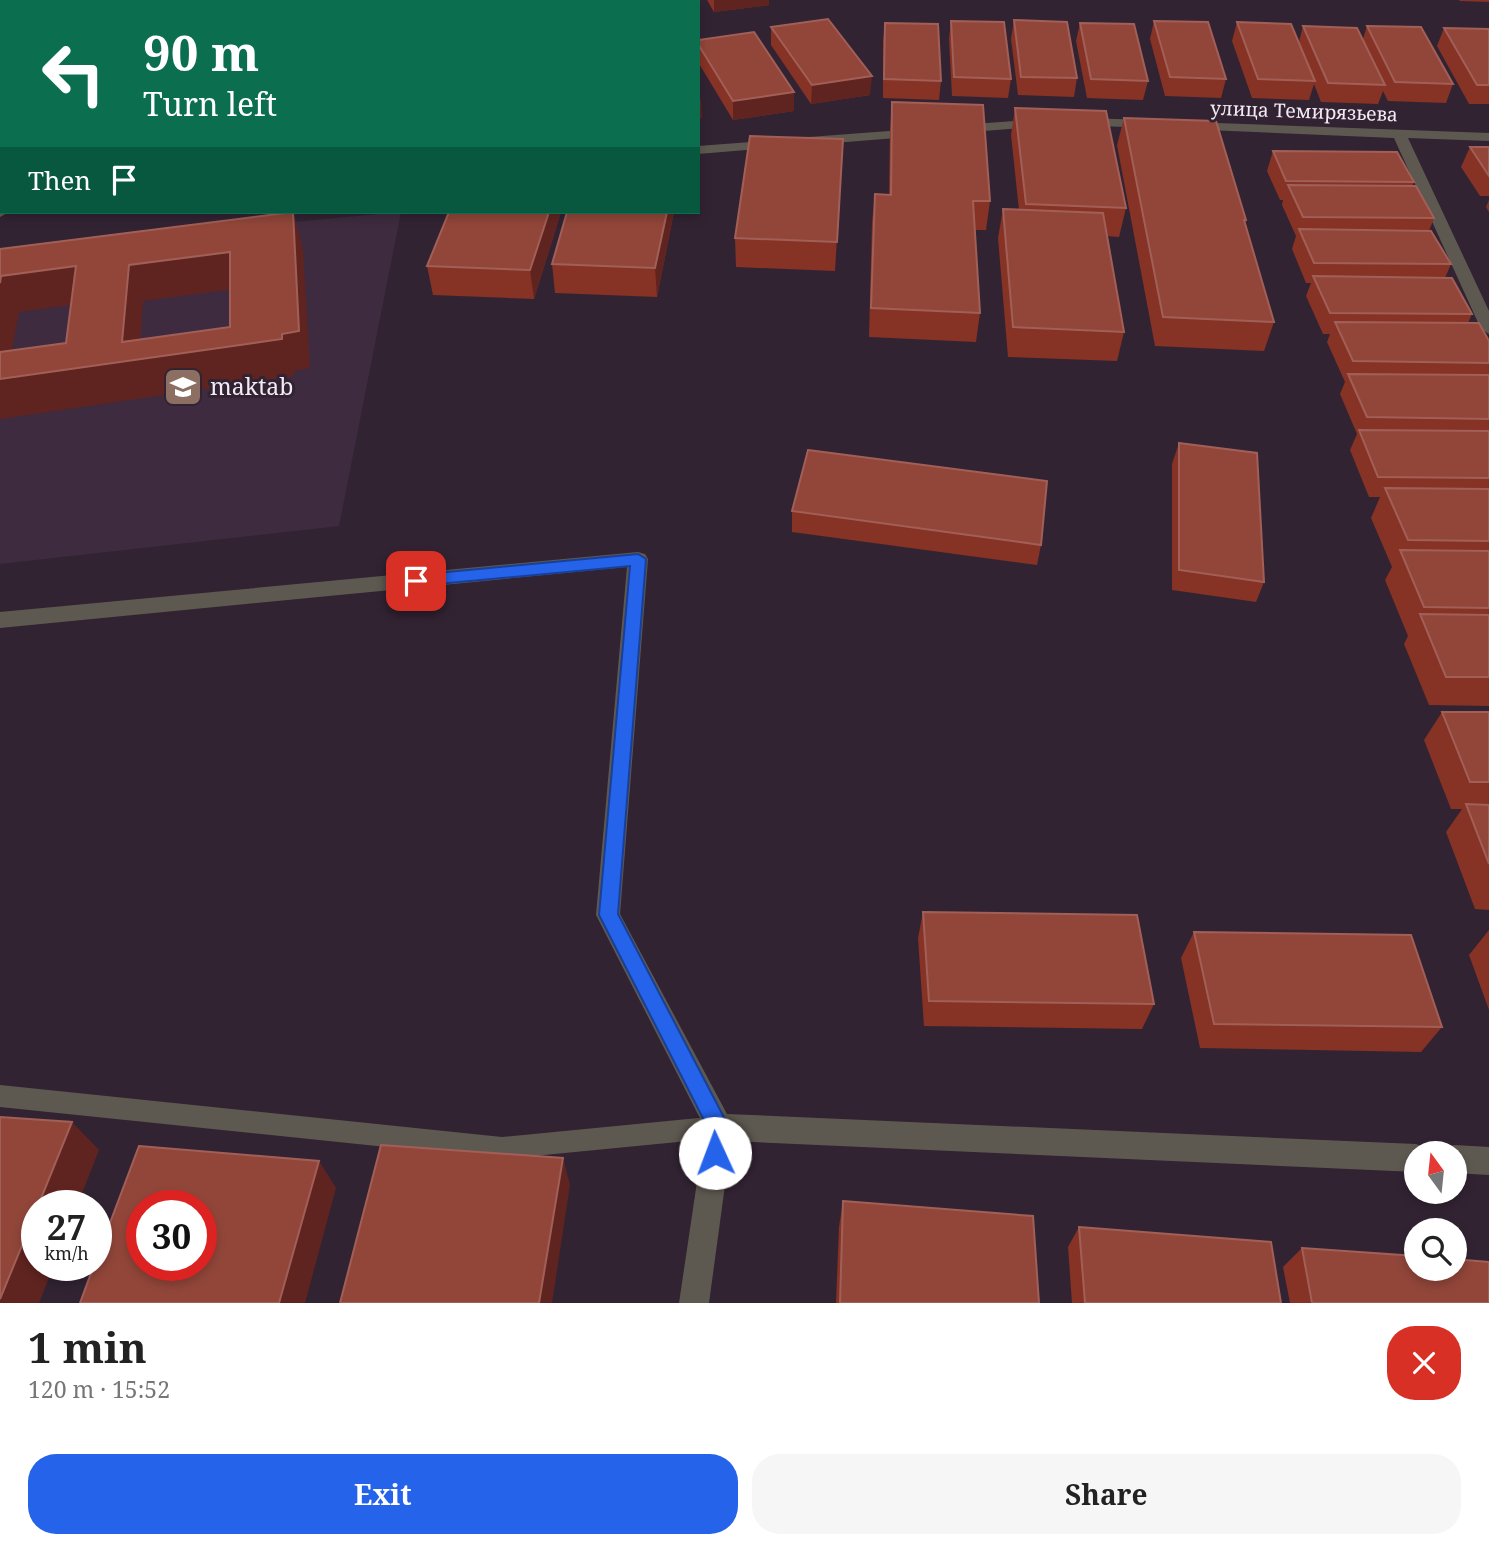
<!DOCTYPE html>
<html lang="en">
<head>
<meta charset="utf-8">
<style>
  :root { --surface:#fff; --page:#f6f6f6; --text:#222; --muted:#767676; --accent:#2563eb }
  body { margin:0; font-family:"Noto Serif",serif; background:var(--page); color:var(--text); height:100vh; display:flex; flex-direction:column; font-size:26px; white-space:nowrap }
  * { box-sizing:border-box; margin:0 }
  p { font-size:23px; color:var(--muted) }
  .icon { flex:none; width:38px; height:38px; fill:none; stroke:currentColor; stroke-width:2; stroke-linecap:round; stroke-linejoin:round }
  .map { position:relative; height:1303px; overflow:hidden }
  .panel { display:flex; flex-direction:column; background:var(--surface); flex:1 }
  .panel>* { flex:none }
  .banner { position:absolute; left:0px; top:0px; width:700px; height:214px; box-shadow:0 4px 10px #0003; background:#0b6e4f; color:#fff; overflow:hidden }
  .needle { width:46px; rotate:345deg }
  .buttons { position:absolute; left:1404px; top:1141px; display:grid; gap:14px }
  .buttons a { display:grid; place-items:center; width:63px; height:63px; border-radius:50%; background:var(--surface); box-shadow:0 4px 10px #0003; font-size:35px }
  .speed { position:absolute; left:21px; top:1190px; display:flex; gap:14px; font-size:35px; font-weight:700; text-align:center }
  .speed>* { display:grid; place-content:center; width:91px; height:91px; border-radius:50%; background:var(--surface); box-shadow:0 4px 10px #0003; line-height:1 }
  .speed small { font-size:18px; font-weight:400 }
  .speed .limit { border:10px solid #d22; background:#fff; color:#111 }
  .pin { position:absolute; display:grid; place-items:center; width:60px; height:60px; color:#fff; margin:-30px; border-radius:14px; box-shadow:0 4px 10px #0006 }
  .me { position:absolute; width:77px; margin:-38px; rotate:358deg; stroke-linejoin:round; filter:drop-shadow(0 0 5px #0008) }
  .turn { display:flex; align-items:center; gap:24px; height:147px; padding:0 28px; font-size:32px }
  .turn .icon { width:91px; height:91px; stroke-width:2.5 }
  .turn b { display:block; font-size:49px; line-height:60px }
  .then { display:flex; align-items:center; height:66px; padding:0 28px; background:#0003; gap:14px; font-size:26px }
  .round { display:grid; place-items:center; flex:none; width:74px; height:74px; border-radius:28px; background:var(--page) }
  .head { display:flex; align-items:center; justify-content:space-between; height:119px; padding:0 28px }
  h1 { font-size:42px; font-weight:700; line-height:52px }
  .action { display:flex; gap:14px; margin-top:auto; padding:14px 28px }
  .action a { flex:1; height:80px; border-radius:28px; background:var(--accent); color:#fff; font-size:28px; font-weight:700; line-height:80px; text-align:center }
  .action a+a { background:var(--page); color:var(--text) }
  .map>svg:first-child { display:block }
</style>
</head>
<body>
<div class="map">
<svg width="1489" height="1303" viewBox="0 0 1489 1303">
  <rect width="100%" height="100%" fill="#322333"/>
  <path fill="#3e2b3f" d="M401 212 339 526 0 564V249Z"/>
  <g fill="none" stroke-linecap="round" stroke-linejoin="round">
    <path fill="#5e5950" fill-rule="evenodd" d="M0 1085 502 1137 719 1116 727 1119 730 1127 727 1135 719 1138 502 1159 0 1107Z"/>
    <path fill="#5e5950" fill-rule="evenodd" d="M36 0H70L35 2Z
      M0 1 4 2 2 9H0Z
      M1081 118 1150 120 1157 124 1150 128 1076 125V119Z
      M1042 119 1049 123 1047 126 959 133 952 129 959 125Z
      M1189 122 1489 133V141L1408 138 1489 311V334L1481 329 1394 138 1184 129V123Z
      M916 129 921 130V136L809 145 802 141 809 137Z
      M776 140 781 141V147L698 154V146Z
      M0 207 2 212H9L0 217Z
      M638 552 645 554 648 559 620 914 727 1114 1416 1144 1426 1148 1428 1153H1416V1172L731 1141 709 1303H679L705 1128 596 915 627 567 0 628V612Z
      M1454 1145 1489 1147V1175L1454 1173V1153H1442L1444 1149Z"/>
  </g>
  <path fill="#863224" d="M632 0H698L699 11 698 2H633Z
    M707 0H769V5L714 12Z
    M1459 0H1489V2L1460 1Z
    M1014 20 1077 78 1074 97 1018 95 1011 39Z
    M951 21 1011 79 1008 98 952 96 949 39Z
    M1154 21 1226 79 1221 98 1165 96 1150 39Z
    M1237 22 1299 42 1303 26 1363 39 1367 26 1453 84 1446 103 1388 101 1383 91 1378 104 1321 102 1314 84 1309 100 1252 98 1232 41Z
    M885 23 941 81 939 100 883 98V41Z
    M1080 23 1148 81 1143 100 1087 98 1076 41Z
    M771 27 870 95 811 104 771 45Z
    M1444 28 1489 29V104H1469L1437 46Z
    M698 40 794 92V111L733 120 698 62Z
    M892 102 990 201 986 230H975L980 313 976 342 869 337 872 222 875 194H889L890 130Z
    M1015 108 1126 208 1119 237 1107 236 1124 332 1117 361 1008 357 998 238 1003 209 1019 210 1011 135Z
    M1124 118 1246 220 1245 224 1274 322 1264 351 1155 346 1117 145Z
    M843 139 835 271 736 267 735 238Z
    M1470 147H1489V196H1480L1461 167Z
    M1273 151 1414 182 1412 186 1434 218 1429 231 1451 264 1445 278 1472 314 1468 323 1489 341V706L1429 705 1404 644 1408 636 1385 580 1392 567 1371 518 1380 497H1369L1350 450 1357 434 1340 394 1345 382 1327 342 1330 334H1323L1306 296 1311 283H1306L1292 249 1296 236 1282 205 1283 200H1280L1267 171Z
    M1489 200V212L1486 207Z
    M449 212H561L534 299 433 295 427 266Z
    M674 212 657 297 555 293 552 264Z
    M1179 443 1264 582 1256 602 1172 590V464Z
    M792 511 1041 545 1037 565 792 532Z
    M1442 712H1489V910L1475 909 1446 832 1462 809H1451L1424 740Z
    M923 912 1154 1004 1142 1029 924 1026 918 938Z
    M1489 930V1010L1469 955Z
    M1194 932 1442 1027 1421 1052 1200 1048 1181 958Z
    M843 1201 1039 1303H836L839 1227Z
    M1079 1227 1281 1303H1072L1068 1247Z
    M1302 1248 1489 1303H1290L1283 1267Z"/>
  <path fill="#602420" d="M647 0H698L699 11 698 2H642V1Z
    M714 0H769V5L714 12Z
    M0 63H2V78L0 74Z
    M872 76 870 95 811 104 812 85Z
    M794 92V111L733 120V101Z
    M698 99H701L702 118H698Z
    M0 113 2 117 0 147Z
    M293 212 303 249 310 368 293 371 294 376 0 419V283L1 276 76 266 92 302 19 312 7 378 122 342 129 265 230 252 242 288 143 301 139 359 282 334Z
    M549 212H561L534 299 530 270Z
    M667 212H674L657 297 655 268Z
    M72 1122 99 1150 77 1206H38Z
    M563 1158 570 1185 552 1303H539Z
    M319 1161 336 1188 305 1303H279Z
    M37 1209V1265H54L39 1303H0V1299Z"/>
  <path fill="#92463a" stroke="#a15f57" stroke-width="2" fill-rule="evenodd" d="M61 0H64V2H47Z
    M90 0H151V2H90Z
    M182 0H243L244 2H182Z
    M251 0H311L312 2H251Z
    M319 0H380L381 2H319Z
    M404 0H465L466 2H404Z
    M484 0H545L546 2H485Z
    M563 0H624L625 2H564Z
    M2 14V63H0V28Z
    M828 19 872 76 812 85 771 27Z
    M1014 20 1067 22 1077 78 1021 77Z
    M951 21 1004 22 1011 79 954 77Z
    M1154 21 1208 22 1226 79 1170 77Z
    M1237 22 1291 24 1315 81 1258 79Z
    M885 23 938 24 941 81 884 79Z
    M1080 23 1134 24 1148 81 1091 79Z
    M1303 26 1357 28 1385 85 1328 83Z
    M1367 26 1421 27 1453 84 1395 82Z
    M1444 28 1489 29V85H1477Z
    M754 32 794 92 733 101 698 44V40Z
    M892 102 983 105 990 201H973L980 313 871 308 875 194 891 195Z
    M1015 108 1106 111 1126 208 1026 204Z
    M1124 118 1216 121 1246 220H1244L1274 322 1163 317Z
    M750 136 843 139 837 242 735 238Z
    M1470 147H1489V176Z
    M1273 151 1397 152 1414 182 1286 181Z
    M1288 185 1416 186 1434 218 1303 217Z
    M1003 209 1103 213 1124 332 1013 327Z
    M293 212 299 331 282 334V339L0 379V352L66 343 76 266 1 276 0 283V249ZM230 252V327L122 342 129 265Z
    M449 212H549L530 270 427 266Z
    M567 212H667L655 268 552 264Z
    M1299 229 1431 231 1451 264 1314 263Z
    M1313 276 1452 278 1472 314 1330 313Z
    M1335 322 1479 323 1489 341V363L1353 361Z
    M1348 374 1489 375V419L1367 417Z
    M1359 430 1489 431V478L1378 477Z
    M1179 443 1257 453 1264 582 1179 570Z
    M808 450 1047 481 1041 545 792 511Z
    M1385 488 1489 489V541L1408 540Z
    M1400 550 1489 551V608L1424 607Z
    M1420 614 1489 615V677H1446Z
    M1442 712H1489V782H1470Z
    M1466 804 1489 805V864Z
    M923 912 1137 915 1154 1004 929 1001Z
    M1194 932 1411 935 1442 1027 1214 1024Z
    M0 1117 72 1122 38 1206H37V1209L0 1299Z
    M381 1145 563 1158 539 1303H340Z
    M139 1146 319 1161 279 1303H80L94 1265H96V1260ZM142 1206H201V1265H142Z
    M843 1201 1033 1216 1039 1303H840Z
    M1079 1227 1271 1242 1281 1303H1085Z
    M1302 1248 1416 1256V1269H1454V1259L1489 1262V1303H1312Z"/>
  <path fill="#2563eb" stroke="#184099" stroke-width="2" d="M638 554 646 559 618 914 729 1127 722 1160 715 1163 708 1160 705 1153 708 1128 599 915 630 566 416 586 409 581 416 575Z"/>
  <defs>
    <symbol id="school-square" viewBox="-11 -11 22 22"><rect x="-9" y="-9" width="18" height="18" rx="4" fill="#8d6e63" stroke="#322333"/><path d="M0-5L7-2L0 1L-7-2ZM-4 1L0 2.5L4 1V4Q0 6-4 4Z" fill="#fff"/></symbol>
  </defs>
  <g fill-rule="evenodd">
    <use href="#school-square" x="161" y="365" width="44" height="44"/>
  </g>
  <g text-anchor="middle" stroke-width="6" stroke-linejoin="round" paint-order="stroke">
    <g font-size="19" fill="#f3eaf4" stroke="#322333">
      <text transform="translate(1304 111) rotate(2)" y="7">улица Темирязьева</text>
    </g>
    <g font-size="23" fill="#f3eaf4" stroke="#322333" text-anchor="start">
      <text x="210" y="395">maktab</text>
    </g>
  </g>
</svg>
<div class="buttons">
<a><svg class="needle" viewBox="-14 -14 28 28"><path d="M0-13l5 13h-10z" fill="#e53935"/><path d="M0 13l5-13h-10z" fill="#767676"/></svg></a>
<a><svg class="icon" aria-label="search" viewBox="0 0 24 24"><circle cx="10" cy="10" r="6"/><path d="M15 15l6 6"/></svg></a>
</div>
<div class="speed"><div>27<small>km/h</small></div><div class="limit">30</div></div>
<div class="pin" style="left:416px;top:581px;background:#d93025"><svg class="icon" aria-label="arrive" viewBox="0 0 24 24"><path d="M6 21V4h12l-3 4 3 4H6"/></svg></div>
<svg class="me" style="left:715px;top:1153px" viewBox="-20 -20 40 40"><circle r="19" fill="#fff"/><path d="M0-13L10 11 0 6-10 11z" fill="#2563eb"/></svg>
<div class="banner">
<div class="turn"><svg class="icon" aria-label="left" viewBox="0 0 24 24"><path d="M17 20v-9H6M10 6l-5 5 5 5"/></svg><div><b>90 m</b>Turn left</div></div>
<div class="then">Then<svg class="icon" aria-label="arrive" viewBox="0 0 24 24"><path d="M6 21V4h12l-3 4 3 4H6"/></svg></div>
</div>
</div>
<section class="panel">
<div class="head"><div><h1>1 min</h1><p>120 m · 15:52</p></div><a class="round" style="background:#d93025;color:#fff"><svg class="icon" aria-label="close" viewBox="0 0 24 24"><path d="M6 6l12 12M18 6L6 18"/></svg></a></div>
<div class="action"><a>Exit</a><a>Share</a></div>
</section>
</body>
</html>
